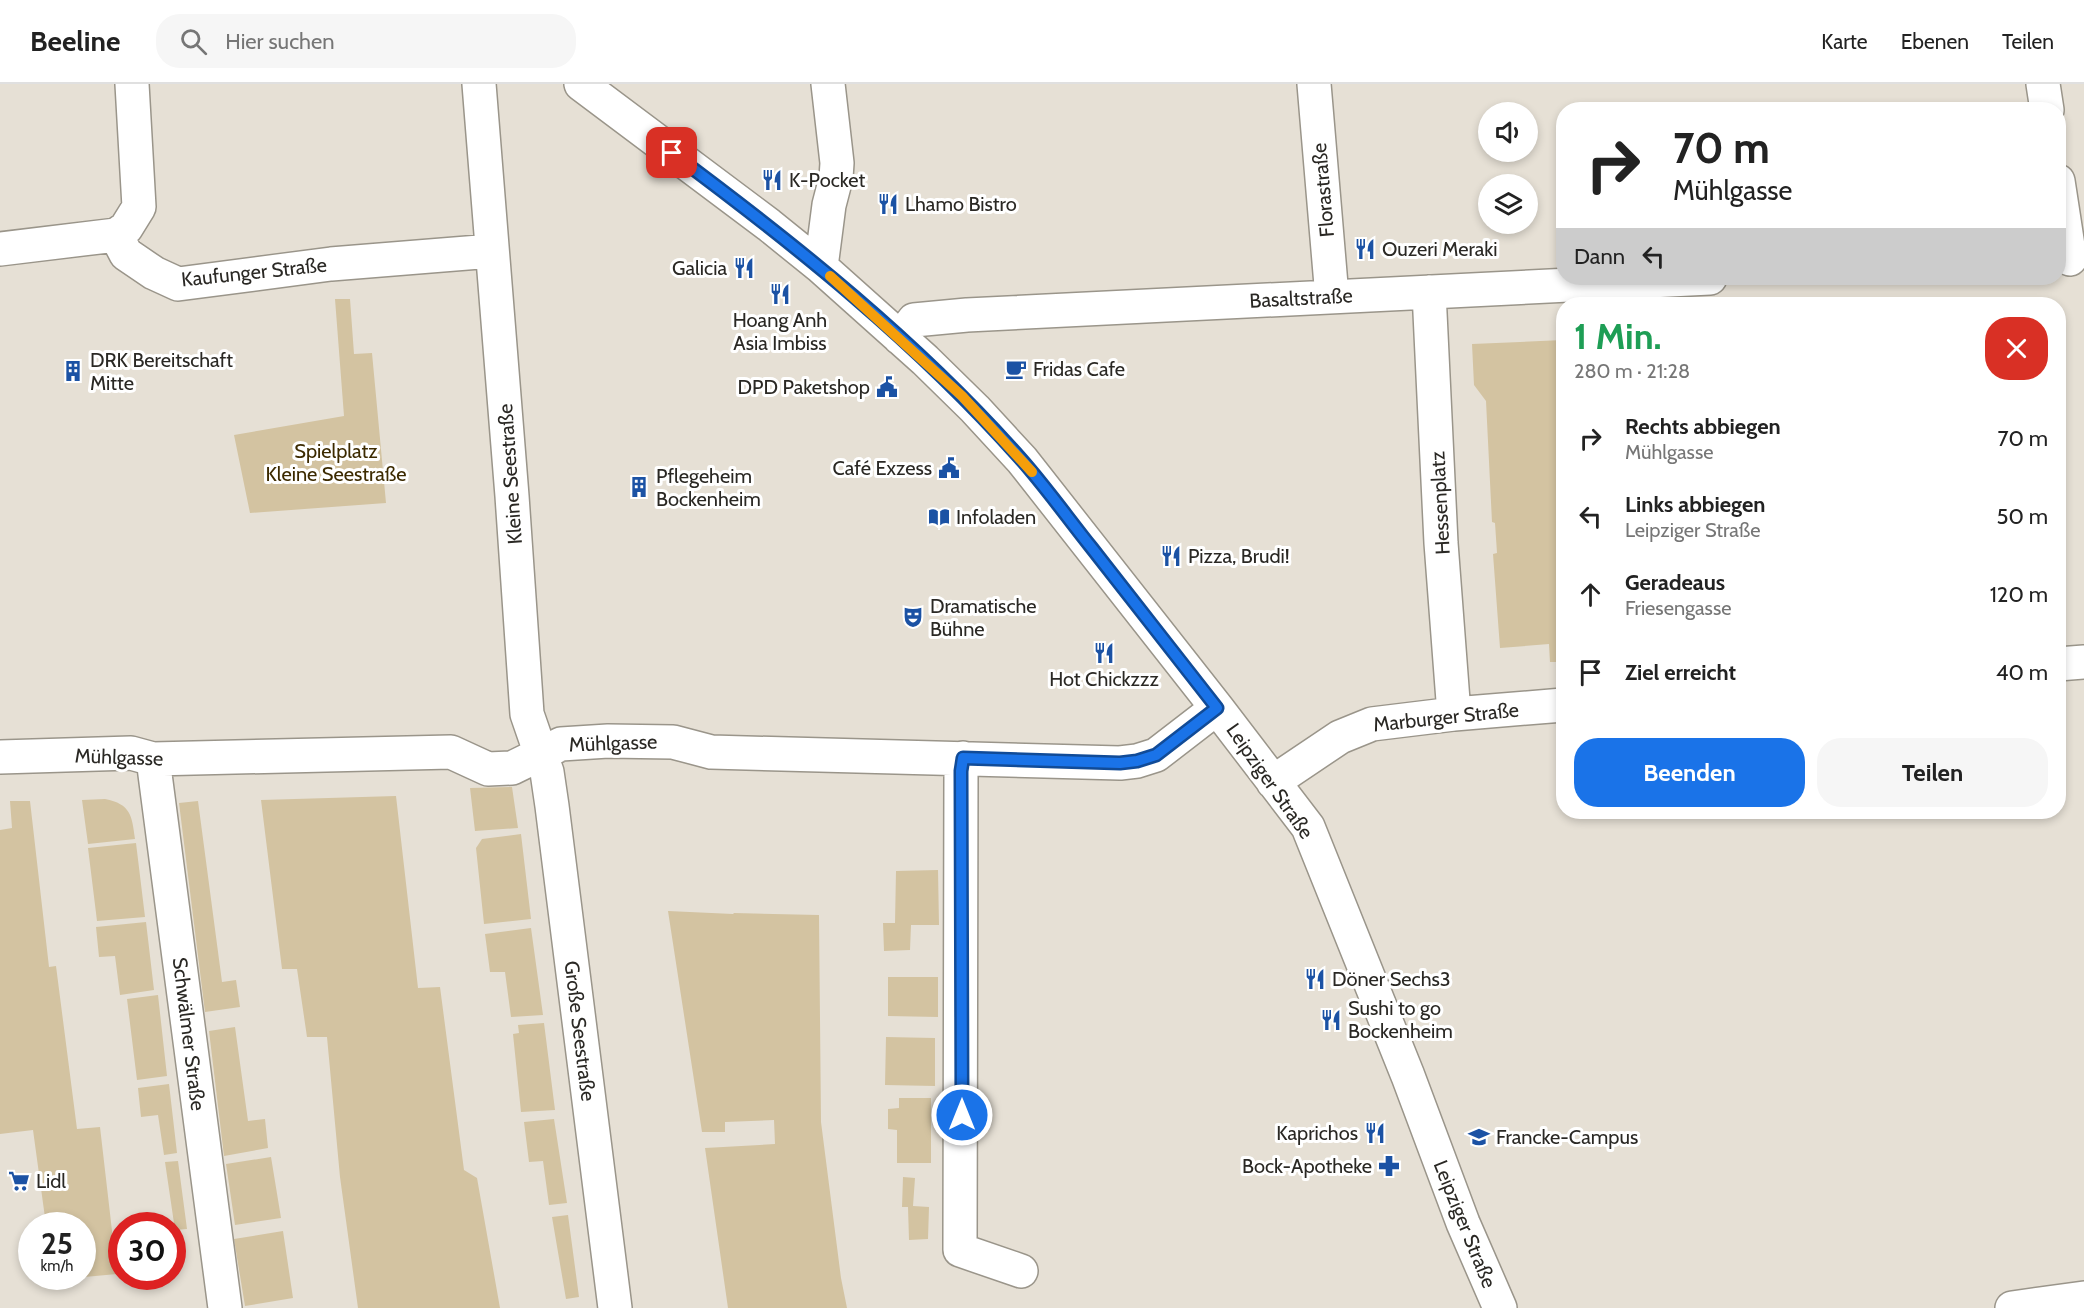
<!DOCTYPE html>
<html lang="de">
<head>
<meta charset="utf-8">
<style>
  :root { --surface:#fff; --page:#f6f6f6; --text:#222; --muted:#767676; --line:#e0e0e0; --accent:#1a73e8 }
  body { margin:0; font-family:Cabin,sans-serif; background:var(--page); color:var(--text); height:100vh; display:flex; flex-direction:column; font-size:22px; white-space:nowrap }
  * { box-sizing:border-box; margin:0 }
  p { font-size:20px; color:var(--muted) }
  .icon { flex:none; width:33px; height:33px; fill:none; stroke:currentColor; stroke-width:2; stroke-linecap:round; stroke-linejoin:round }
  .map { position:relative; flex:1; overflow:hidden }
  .details { position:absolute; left:1556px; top:213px; width:510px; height:522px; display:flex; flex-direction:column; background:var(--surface); border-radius:24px; box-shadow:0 3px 9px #0003 }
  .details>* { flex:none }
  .guide { position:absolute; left:1556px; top:18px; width:510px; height:183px; border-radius:24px; box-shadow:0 3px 9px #0003; background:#fff; color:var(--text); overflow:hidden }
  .controls { position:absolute; left:1478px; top:18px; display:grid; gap:12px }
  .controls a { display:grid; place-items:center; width:60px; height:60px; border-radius:50%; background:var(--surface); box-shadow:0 3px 9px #0003; font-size:30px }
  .speed { position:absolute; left:18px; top:1128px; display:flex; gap:12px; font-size:30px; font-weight:700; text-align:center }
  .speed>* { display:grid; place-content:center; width:78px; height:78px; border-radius:50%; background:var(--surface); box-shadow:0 3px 9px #0003; line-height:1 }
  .speed small { font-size:15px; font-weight:400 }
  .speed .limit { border:9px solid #d22; background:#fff; color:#111 }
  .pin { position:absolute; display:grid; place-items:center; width:51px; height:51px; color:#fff; margin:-26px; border-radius:12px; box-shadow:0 3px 9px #0006 }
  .me { position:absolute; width:66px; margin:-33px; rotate:0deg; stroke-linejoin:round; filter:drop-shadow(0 0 4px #0008) }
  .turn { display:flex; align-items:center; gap:21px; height:126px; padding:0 18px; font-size:27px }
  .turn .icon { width:78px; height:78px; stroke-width:2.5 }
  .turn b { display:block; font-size:42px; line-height:51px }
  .then { display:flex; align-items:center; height:57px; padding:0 18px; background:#0003; gap:12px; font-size:22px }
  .round { display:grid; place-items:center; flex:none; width:63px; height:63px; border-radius:24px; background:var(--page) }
  .overview { display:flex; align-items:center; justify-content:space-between; height:102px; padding:0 18px }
  h1 { font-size:36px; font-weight:700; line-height:45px; color:#1e9e55 }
  .cta { display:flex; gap:12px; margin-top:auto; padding:12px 18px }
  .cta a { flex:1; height:69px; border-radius:24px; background:var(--accent); color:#fff; font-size:24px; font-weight:700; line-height:69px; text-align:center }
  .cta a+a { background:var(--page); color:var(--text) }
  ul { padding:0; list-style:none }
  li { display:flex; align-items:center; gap:18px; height:78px; padding:0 18px }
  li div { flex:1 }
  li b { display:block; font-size:22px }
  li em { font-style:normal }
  header { display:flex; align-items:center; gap:36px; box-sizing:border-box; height:84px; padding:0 30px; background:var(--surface); border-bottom:2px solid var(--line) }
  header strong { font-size:28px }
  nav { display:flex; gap:33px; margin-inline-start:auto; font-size:21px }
  .search { width:420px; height:54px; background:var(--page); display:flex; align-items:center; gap:15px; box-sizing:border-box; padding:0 21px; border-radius:24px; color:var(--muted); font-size:22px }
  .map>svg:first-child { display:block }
</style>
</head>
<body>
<header>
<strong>Beeline</strong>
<div class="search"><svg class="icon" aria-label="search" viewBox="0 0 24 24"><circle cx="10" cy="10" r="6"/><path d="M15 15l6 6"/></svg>Hier suchen</div>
<nav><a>Karte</a><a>Ebenen</a><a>Teilen</a></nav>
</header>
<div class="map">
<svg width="2084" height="1224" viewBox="0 0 2084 1224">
  <rect width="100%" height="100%" fill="#e6e0d5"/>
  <path fill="#d3c3a1" d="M335 215H350L354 270 372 269 386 419 250 429 234 351 344 332Z
    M1563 256V578H1550L1549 560 1500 564 1493 470 1497 469 1495 439 1492 438 1486 317 1474 301 1472 260Z
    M512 703 518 744 475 747 470 704Z
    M396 712 418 904 440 903 464 1086 477 1094 500 1224H358L340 1093 327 953H307L297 885H282L261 716Z
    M105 715C131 720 132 732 135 755L88 760 82 716Z
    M10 717H30L49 883 56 882 77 1045 100 1043 117 1190 41 1197V1193L82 1192V1142L46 1141 33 1046 0 1050V746L12 744Z
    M198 717 222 898 236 896 240 923 205 928 179 719Z
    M521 750 531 835 484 840 476 764 482 755Z
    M136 759 145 833 97 837 88 764Z
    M938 786 939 841H911L910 866 884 867 883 839H895L896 787Z
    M668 827 733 830 734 829 819 831 821 1038 841 1194 847 1224H728L705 1064 775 1060 774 1036 725 1038V1048H702Z
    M146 838 154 906 120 911 115 872 99 873 96 843Z
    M531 844 543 931 511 933 505 888H490L485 850Z
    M888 893H938V933L888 932Z
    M158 911 167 992 137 996 127 915Z
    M544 939 555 1026 521 1028 513 950 519 949 518 941Z
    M235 943 248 1037 265 1035 268 1064 224 1072 209 947Z
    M886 953 935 954V1002L885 1001Z
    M169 1000 177 1069 164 1071 158 1031 141 1033 138 1004Z
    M899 1014H931V1079H897V1046L888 1045V1025L899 1024Z
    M554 1035 567 1119 549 1121 543 1077 529 1078 524 1038Z
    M271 1073 281 1134 235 1141 226 1080Z
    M178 1077 187 1145 175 1146 165 1078Z
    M903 1093 915 1094 913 1122 929 1123 928 1155 909 1156 908 1123H902Z
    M568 1131 579 1213 566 1215 552 1133Z
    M283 1147 293 1214 245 1222 234 1155Z"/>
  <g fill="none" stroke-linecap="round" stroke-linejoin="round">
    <defs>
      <path id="minor" d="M479 0 512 412 527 630 547 688 552 722 615 1224
        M581 0 769 141 821 183 925 276 975 325 1022 376 1217 624 1308 743 1408 992 1463 1139 1500 1224
        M1314 0 1332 213
        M2043 0 2047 26
        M2058 97 2070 175
        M116 151 126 170 154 189 178 200 331 180 492 167
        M0 165 116 151 126 144 139 123 132 0
        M821 183 829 121 836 94 837 79 828 0
        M1429 208 1441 459 1454 630
        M900 254 914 236 967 231 1710 194
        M2058 580 2084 578
        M0 673 131 669 153 675 451 668 488 685 512 684 561 660 608 657 673 658 711 668 1120 679 1137 677 1156 671 1217 624
        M963 674 961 687 960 1166 1021 1187
        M153 675 225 1224
        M1273 698 1340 653 1372 640 1454 630 1563 621
        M2012 1224 2084 1214"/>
    </defs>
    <use href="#minor" stroke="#9a958a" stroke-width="36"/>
    <use href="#minor" stroke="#fff" stroke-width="33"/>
  </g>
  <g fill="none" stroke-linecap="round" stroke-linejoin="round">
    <defs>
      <path id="route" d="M672 69C796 161 917 258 1020 374 1045 402 1067 433 1091 463 1133 517 1175 570 1217 624L1156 671 1137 677 1120 679 963 674 961 687 962 1031"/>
    </defs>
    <use href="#route" stroke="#114b97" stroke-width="15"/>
    <use href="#route" stroke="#1a73e8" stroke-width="10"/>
    <path stroke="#f59e0b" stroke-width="10" d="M830 192 962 312 1032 388"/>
  </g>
  <defs>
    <symbol id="restaurant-bare" viewBox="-9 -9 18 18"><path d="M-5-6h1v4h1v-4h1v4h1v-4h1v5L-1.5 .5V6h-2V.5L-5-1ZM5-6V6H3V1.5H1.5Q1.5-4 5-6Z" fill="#1b52a4" stroke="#fff" stroke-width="2.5" paint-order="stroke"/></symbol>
    <symbol id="cafe-bare" viewBox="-9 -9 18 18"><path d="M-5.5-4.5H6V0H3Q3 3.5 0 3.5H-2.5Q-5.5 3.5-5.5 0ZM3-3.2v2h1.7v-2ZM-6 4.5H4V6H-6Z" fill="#1b52a4" stroke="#fff" stroke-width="2.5" paint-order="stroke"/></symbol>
    <symbol id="building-bare" viewBox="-9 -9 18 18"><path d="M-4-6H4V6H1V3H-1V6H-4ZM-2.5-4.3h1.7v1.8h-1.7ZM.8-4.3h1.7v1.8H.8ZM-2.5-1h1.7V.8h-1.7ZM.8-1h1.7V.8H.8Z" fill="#1b52a4" stroke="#fff" stroke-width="2.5" paint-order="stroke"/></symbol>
    <symbol id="civic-bare" viewBox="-9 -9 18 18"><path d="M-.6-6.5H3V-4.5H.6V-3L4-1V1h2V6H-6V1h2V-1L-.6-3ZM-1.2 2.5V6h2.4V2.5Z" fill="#1b52a4" stroke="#fff" stroke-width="2.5" paint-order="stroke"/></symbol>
    <symbol id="library-bare" viewBox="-9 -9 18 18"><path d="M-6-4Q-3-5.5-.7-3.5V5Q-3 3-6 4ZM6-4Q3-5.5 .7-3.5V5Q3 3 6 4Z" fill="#1b52a4" stroke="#fff" stroke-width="2.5" paint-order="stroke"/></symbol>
    <symbol id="theatre-bare" viewBox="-9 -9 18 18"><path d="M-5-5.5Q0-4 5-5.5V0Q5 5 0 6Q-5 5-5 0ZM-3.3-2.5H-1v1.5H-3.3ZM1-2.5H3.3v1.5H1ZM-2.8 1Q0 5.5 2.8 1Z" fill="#1b52a4" stroke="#fff" stroke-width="2.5" paint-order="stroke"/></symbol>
    <symbol id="school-bare" viewBox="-9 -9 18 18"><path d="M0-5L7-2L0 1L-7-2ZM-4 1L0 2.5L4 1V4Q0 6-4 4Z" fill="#1b52a4" stroke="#fff" stroke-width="2.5" paint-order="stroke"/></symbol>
    <symbol id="pharmacy-bare" viewBox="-9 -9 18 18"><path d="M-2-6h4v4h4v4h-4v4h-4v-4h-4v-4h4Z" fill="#1b52a4" stroke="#fff" stroke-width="2.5" paint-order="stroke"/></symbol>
    <symbol id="supermarket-bare" viewBox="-9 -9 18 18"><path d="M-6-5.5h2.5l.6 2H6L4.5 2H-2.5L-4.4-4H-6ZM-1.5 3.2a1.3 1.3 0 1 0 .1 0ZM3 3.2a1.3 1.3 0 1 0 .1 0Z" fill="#1b52a4" stroke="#fff" stroke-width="2.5" paint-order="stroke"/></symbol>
  </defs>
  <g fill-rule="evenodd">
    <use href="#restaurant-bare" x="757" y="81" width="30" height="30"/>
    <use href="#restaurant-bare" x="873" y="105" width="30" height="30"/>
    <use href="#restaurant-bare" x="1350" y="150" width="30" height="30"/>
    <use href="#restaurant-bare" x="729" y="169" width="30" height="30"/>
    <use href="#restaurant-bare" x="765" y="195" width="30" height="30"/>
    <use href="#cafe-bare" x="1001" y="270" width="30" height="30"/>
    <use href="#building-bare" x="58" y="272" width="30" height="30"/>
    <use href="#civic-bare" x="872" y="288" width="30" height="30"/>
    <use href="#civic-bare" x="934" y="369" width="30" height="30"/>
    <use href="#building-bare" x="624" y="388" width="30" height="30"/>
    <use href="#library-bare" x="924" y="418" width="30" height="30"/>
    <use href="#restaurant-bare" x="1156" y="457" width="30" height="30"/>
    <use href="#theatre-bare" x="898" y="518" width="30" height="30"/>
    <use href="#restaurant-bare" x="1089" y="554" width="30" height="30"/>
    <use href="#restaurant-bare" x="1300" y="880" width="30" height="30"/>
    <use href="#restaurant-bare" x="1316" y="921" width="30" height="30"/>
    <use href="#restaurant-bare" x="1360" y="1034" width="30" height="30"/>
    <use href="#school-bare" x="1464" y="1038" width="30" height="30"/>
    <use href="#pharmacy-bare" x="1374" y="1067" width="30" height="30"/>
    <use href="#supermarket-bare" x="4" y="1082" width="30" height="30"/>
  </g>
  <g text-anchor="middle" stroke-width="6" stroke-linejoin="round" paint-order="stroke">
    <g font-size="20" fill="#2a2824" stroke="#fff" text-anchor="start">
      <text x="789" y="103">K-Pocket</text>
      <text x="905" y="127">Lhamo Bistro</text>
      <text x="1382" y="172">Ouzeri Meraki</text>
      <text x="727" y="191" text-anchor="end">Galicia</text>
      <text x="780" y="243" text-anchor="middle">Hoang Anh<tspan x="780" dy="23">Asia Imbiss</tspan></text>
      <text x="90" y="283">DRK Bereitschaft<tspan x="90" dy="23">Mitte</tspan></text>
      <text x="1033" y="292">Fridas Cafe</text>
      <text x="870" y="310" text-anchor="end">DPD Paketshop</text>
      <text x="932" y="391" text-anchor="end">Café Exzess</text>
      <text x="656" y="399">Pflegeheim<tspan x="656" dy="23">Bockenheim</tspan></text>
      <text x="956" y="440">Infoladen</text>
      <text x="1188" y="479">Pizza, Brudi!</text>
      <text x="930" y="529">Dramatische<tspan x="930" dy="23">Bühne</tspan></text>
      <text x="1104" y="602" text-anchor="middle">Hot Chickzzz</text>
      <text x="1332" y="902">Döner Sechs3</text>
      <text x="1348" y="931">Sushi to go<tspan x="1348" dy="23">Bockenheim</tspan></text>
      <text x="1358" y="1056" text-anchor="end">Kaprichos</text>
      <text x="1496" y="1060">Francke-Campus</text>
      <text x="1372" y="1089" text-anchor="end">Bock-Apotheke</text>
      <text x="36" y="1104">Lidl</text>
    </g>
    <g font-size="20" fill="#2a2824" stroke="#fff">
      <text transform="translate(1323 106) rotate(-95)" y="7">Florastraße</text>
      <text transform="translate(254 188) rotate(-6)" y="7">Kaufunger Straße</text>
      <text transform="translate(1301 214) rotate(-3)" y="7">Basaltstraße</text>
      <text transform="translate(510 390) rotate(-94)" y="7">Kleine Seestraße</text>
      <text transform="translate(1440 419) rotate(-93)" y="7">Hessenplatz</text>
      <text transform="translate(1446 633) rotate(-6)" y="7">Marburger Straße</text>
      <text transform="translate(613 659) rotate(-2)" y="7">Mühlgasse</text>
      <text transform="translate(119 673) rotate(2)" y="7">Mühlgasse</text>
      <text transform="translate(1270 697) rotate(55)" y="7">Leipziger Straße</text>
      <text transform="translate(580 947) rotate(83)" y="7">Große Seestraße</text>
      <text transform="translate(189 950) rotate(83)" y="7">Schwälmer Straße</text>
      <text transform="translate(1465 1140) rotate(68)" y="7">Leipziger Straße</text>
    </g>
    <g font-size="20" fill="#3c2a00" stroke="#fff">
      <text x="336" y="374">Spielplatz<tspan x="336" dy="23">Kleine Seestraße</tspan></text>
    </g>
  </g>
</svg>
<div class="controls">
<a><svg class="icon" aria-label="sound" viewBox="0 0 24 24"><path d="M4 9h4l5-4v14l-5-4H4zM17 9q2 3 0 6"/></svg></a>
<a><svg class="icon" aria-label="layers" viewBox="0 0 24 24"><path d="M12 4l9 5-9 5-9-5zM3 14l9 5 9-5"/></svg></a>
</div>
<div class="speed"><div>25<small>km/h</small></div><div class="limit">30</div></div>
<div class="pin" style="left:672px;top:69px;background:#d93025"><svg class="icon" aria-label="arrive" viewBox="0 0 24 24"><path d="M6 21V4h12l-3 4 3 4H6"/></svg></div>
<svg class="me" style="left:962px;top:1031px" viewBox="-20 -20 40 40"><circle r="17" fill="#1a73e8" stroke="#fff" stroke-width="3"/><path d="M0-11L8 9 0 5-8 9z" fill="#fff"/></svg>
<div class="guide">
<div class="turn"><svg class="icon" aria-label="right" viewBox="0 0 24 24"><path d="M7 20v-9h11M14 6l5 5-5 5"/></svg><div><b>70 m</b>Mühlgasse</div></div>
<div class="then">Dann<svg class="icon" aria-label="left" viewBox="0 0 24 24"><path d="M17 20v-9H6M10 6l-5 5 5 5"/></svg></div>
</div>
<section class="details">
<div class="overview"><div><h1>1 Min.</h1><p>280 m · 21:28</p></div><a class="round" style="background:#d93025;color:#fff"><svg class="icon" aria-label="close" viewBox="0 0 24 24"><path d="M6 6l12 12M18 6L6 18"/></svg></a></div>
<ul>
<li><svg class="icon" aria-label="right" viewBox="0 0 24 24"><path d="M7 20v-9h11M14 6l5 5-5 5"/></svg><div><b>Rechts abbiegen</b><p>Mühlgasse</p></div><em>70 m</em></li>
<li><svg class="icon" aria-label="left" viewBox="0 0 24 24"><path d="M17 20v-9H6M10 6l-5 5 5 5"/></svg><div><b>Links abbiegen</b><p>Leipziger Straße</p></div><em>50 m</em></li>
<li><svg class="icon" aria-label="ahead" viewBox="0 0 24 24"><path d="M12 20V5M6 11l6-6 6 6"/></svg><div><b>Geradeaus</b><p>Friesengasse</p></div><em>120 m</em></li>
<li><svg class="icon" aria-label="arrive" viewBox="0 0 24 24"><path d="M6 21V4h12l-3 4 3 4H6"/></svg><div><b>Ziel erreicht</b></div><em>40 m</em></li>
</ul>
<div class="cta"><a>Beenden</a><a>Teilen</a></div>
</section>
</div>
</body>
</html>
